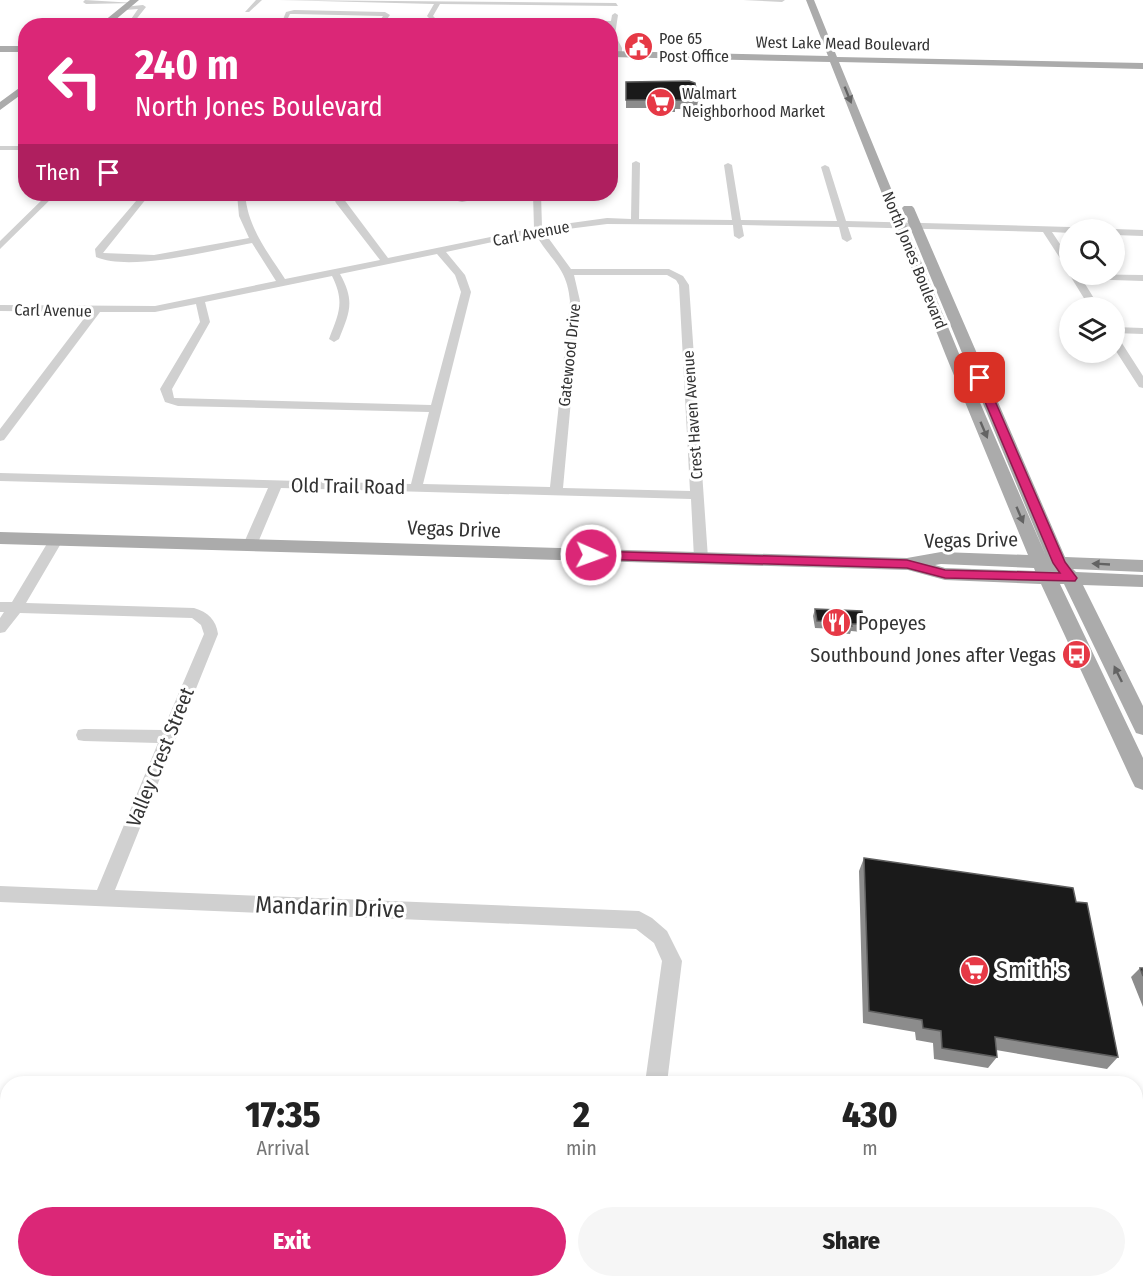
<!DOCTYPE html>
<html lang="en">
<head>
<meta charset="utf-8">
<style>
  :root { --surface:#fff; --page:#f6f6f6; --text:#222; --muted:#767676; --accent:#db2777 }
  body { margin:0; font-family:"Fira Sans Condensed",sans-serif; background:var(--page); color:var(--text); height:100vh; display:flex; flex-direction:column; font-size:22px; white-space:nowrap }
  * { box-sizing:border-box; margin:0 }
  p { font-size:20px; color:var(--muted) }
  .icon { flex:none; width:33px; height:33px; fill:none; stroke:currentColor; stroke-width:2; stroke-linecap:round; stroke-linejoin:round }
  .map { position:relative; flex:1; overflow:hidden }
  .sheet { position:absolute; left:0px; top:1076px; width:1143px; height:212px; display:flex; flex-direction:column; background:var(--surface); border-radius:24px 24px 0 0; box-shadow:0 3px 9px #0003 }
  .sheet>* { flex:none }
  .hud { position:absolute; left:18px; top:18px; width:600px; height:183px; border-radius:24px; box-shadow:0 3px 9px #0003; background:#db2777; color:#fff; overflow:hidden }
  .fabs { position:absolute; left:1059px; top:219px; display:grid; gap:12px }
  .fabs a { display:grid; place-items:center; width:66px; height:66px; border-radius:50%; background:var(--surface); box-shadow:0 3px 9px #0003; font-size:30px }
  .pin { position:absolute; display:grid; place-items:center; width:51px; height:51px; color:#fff; margin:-26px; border-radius:12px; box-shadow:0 3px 9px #0006 }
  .me { position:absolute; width:66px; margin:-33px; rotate:92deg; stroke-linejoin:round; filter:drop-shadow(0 0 4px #0008) }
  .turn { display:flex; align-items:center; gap:21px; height:126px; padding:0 18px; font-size:27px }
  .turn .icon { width:78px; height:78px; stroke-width:2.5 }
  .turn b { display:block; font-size:42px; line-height:51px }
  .then { display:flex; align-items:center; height:57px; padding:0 18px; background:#0003; gap:12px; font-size:22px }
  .eta { display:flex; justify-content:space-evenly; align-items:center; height:102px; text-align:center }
  .eta b { font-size:36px; font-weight:800; line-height:42px }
  .action { display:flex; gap:12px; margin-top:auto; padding:12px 18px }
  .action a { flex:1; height:69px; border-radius:36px; background:var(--accent); color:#fff; font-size:24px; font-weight:800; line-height:69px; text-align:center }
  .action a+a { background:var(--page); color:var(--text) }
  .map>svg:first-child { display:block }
</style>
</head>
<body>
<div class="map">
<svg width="1143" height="1286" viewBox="0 0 1143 1286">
  <rect width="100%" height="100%" fill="#fff"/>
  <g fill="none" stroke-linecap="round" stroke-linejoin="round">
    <path fill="#d0d0d0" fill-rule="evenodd" d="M85 0 135 3 86 4 83 2Z
      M256 0H262L249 12H245Z
      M279 0 616 3 618 6 440 4 433 16 435 18 611 21 612 15 615 13 618 15 615 35 622 48V55L619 57 616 55V48L610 38V25L433 22 427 16 434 4Z
      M743 0H785L782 2Z
      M143 5 146 7 134 22 217 26 127 25 138 9 125 10 123 7Z
      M294 10 385 12 390 15 382 26H376L383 16 294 14H290L287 20 291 26H257L282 22 286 12Z
      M0 146H26V150H0Z
      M636 161 640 163 639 219 732 220 724 165 728 163 732 165 741 220 837 221 821 167 825 165 829 167 846 221 1070 227 1074 230H1070V233L1052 232 1070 259V270L1067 269 1043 232 848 227 852 239 847 242 842 239 839 227 742 225 744 236 739 239 734 236 733 225 607 224 544 232 571 269H669L683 276 689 285 708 558 701 563 694 558 691 499 281 488 257 545 250 549 243 545 268 488 0 481V473L411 484 429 412 178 406 165 402 160 389 200 322 196 304 155 312H100L4 440 0 441V429L89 312 0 311V305L155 306 276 281 252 243C213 250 131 272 96 257L95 249 142 194H150L103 253 154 255 249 238 239 216 237 194H245C248 228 267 251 285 279L380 260 336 203 332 194H340L388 258 534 228 533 194H541L542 227 607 218 631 219 632 163ZM535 233C550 261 567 266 570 301L550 487 423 484 471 292 465 275 446 252ZM437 254 455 275 461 292 431 405 174 398 172 389 210 322 205 302 332 276C345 302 339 313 329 339L334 342 339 339C350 312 355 301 340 274ZM574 275H667L676 280 679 285 690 491 563 488 580 301Z
      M48 194H56L0 249V241Z
      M483 194H502L462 202 445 198 449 195Z
      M1114 229 1143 230V236L1114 235Z
      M1069 274 1143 275V281L1082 279 1100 308H1090Z
      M1114 327 1143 328V334L1114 333Z
      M1114 336 1118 337 1143 376V388L1139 387 1114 348Z
      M56 536 63 540 26 603 194 608C208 612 216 620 218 634L115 890 639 911 652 918 667 931 682 961 667 1083H645L662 961 654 943 636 929 0 902V886L97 890 158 743 84 741 78 740 76 735 78 730 84 729 163 730 204 634 201 625 192 618 20 613 5 632 0 633V618L4 612H0V602H12L51 537Z
      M0 1102 8 1103V1125L0 1124Z
      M65 1280H89L87 1286H63Z
      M347 1280H371L370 1286H346Z
      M646 1280H670V1286H646Z"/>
    <path fill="#ababab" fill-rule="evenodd" d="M130 0H139L108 26H98Z
      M806 0H814L837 57 1143 63V69L839 62 960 356 1046 556 902 208 904 206H912L914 208 1065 557 1143 560V572L1073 569 1076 572 1143 575V587L1083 585 1143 706V735L1136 733 1064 584H1060L1143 758V790L1135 787 1132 781 1041 584 945 580 908 570 0 544V532L907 558 941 552 1028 555 946 356 830 62 610 57V51L828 56ZM941 564 1034 568 1035 571 945 568 935 565Z
      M0 46H26V52H0Z
      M26 83V91L0 110V102Z"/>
  </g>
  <path fill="#8c8c8c" d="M626 82 698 101 697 109H675V112H656V108H626Z
    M815 609 864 624 862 632 851 631 850 634 838 633 837 629 815 628 813 616Z
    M864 858 1076 902 1118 1057 1107 1069 996 1050 997 1057 988 1068 934 1059 933 1043 916 1040 915 1032 863 1023 859 871Z
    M1140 968H1143V1007L1131 977Z"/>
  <path fill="#1a1a1a" stroke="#5f5f5f" stroke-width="1.5" d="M689 81 695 83 698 101 675 100V104L656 103V100H626V82Z
    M815 609 862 611 864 624H851L852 626H840L839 622 817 621Z
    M864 858 1073 888 1076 902 1087 903 1118 1057 995 1037 997 1057 942 1048 941 1031 923 1028 922 1020 869 1011Z
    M1140 968H1143V976Z"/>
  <defs><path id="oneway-solid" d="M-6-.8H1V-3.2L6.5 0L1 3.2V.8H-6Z" transform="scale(1.5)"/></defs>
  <g fill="#636363">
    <use href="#oneway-solid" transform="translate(848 95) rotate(68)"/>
    <use href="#oneway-solid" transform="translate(984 430) rotate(67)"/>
    <use href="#oneway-solid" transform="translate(1020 515) rotate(67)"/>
    <use href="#oneway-solid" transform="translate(1101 564) rotate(-177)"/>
    <use href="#oneway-solid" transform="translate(1118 674) rotate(-116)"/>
  </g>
  <path fill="#db2777" stroke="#8e194d" stroke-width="1.5" d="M980 375 985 378 1065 562 1077 578 1075 581 945 578 907 568 591 559 585 555 591 551 907 560 945 570 1060 573 1053 563 975 378Z"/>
  <defs>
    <symbol id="civic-disc" viewBox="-11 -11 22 22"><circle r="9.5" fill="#e63946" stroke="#fff"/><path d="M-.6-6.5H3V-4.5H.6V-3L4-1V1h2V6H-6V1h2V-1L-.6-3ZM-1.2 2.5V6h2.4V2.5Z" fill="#fff"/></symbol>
    <symbol id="supermarket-disc" viewBox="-11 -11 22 22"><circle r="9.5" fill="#e63946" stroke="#fff"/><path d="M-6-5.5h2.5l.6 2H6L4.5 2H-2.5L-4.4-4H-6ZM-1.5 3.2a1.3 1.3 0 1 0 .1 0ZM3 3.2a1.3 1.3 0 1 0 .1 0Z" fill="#fff"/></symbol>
    <symbol id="restaurant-disc" viewBox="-11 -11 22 22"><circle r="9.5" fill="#e63946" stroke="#fff"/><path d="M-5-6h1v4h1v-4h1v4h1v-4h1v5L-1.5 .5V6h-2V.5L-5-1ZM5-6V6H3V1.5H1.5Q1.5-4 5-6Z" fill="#fff"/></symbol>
    <symbol id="bus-disc" viewBox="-11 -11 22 22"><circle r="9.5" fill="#e63946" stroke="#fff"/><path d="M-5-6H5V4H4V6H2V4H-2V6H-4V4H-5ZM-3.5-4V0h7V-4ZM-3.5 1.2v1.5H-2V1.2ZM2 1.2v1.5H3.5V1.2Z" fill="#fff"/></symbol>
  </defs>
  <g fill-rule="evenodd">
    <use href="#civic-disc" x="622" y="30" width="33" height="33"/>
    <use href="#supermarket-disc" x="644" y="86" width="33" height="33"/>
    <use href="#restaurant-disc" x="820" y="606" width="33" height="33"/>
    <use href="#bus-disc" x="1060" y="638" width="33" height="33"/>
    <use href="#supermarket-disc" x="958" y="954" width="33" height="33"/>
  </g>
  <g text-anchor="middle" stroke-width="6" stroke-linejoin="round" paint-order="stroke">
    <g font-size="16" fill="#333" stroke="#fff" text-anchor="start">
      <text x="659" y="44">Poe 65<tspan x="659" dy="18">Post Office</tspan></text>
      <text x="682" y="99">Walmart<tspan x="682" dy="18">Neighborhood Market</tspan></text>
    </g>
    <g font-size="16" fill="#333" stroke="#fff">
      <text transform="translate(843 43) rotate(1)" y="6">West Lake Mead Boulevard</text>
      <text transform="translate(531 233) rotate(-11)" y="6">Carl Avenue</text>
      <text transform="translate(915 260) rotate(68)" y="6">North Jones Boulevard</text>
      <text transform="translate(53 310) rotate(1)" y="6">Carl Avenue</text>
      <text transform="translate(569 355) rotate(-84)" y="6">Gatewood Drive</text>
      <text transform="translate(692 415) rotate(-94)" y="6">Crest Haven Avenue</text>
    </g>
    <g font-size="20" fill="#333" stroke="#fff">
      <text transform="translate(348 486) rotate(1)" y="7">Old Trail Road</text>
      <text transform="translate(454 529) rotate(2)" y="7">Vegas Drive</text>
      <text transform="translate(971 540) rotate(-1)" y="7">Vegas Drive</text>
      <text transform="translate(160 757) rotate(-68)" y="7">Valley Crest Street</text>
    </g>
    <g font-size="20" fill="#333" stroke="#fff" text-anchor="start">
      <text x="858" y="630">Popeyes</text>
      <text x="1056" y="662" text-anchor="end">Southbound Jones after Vegas</text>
    </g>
    <g font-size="24" fill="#333" stroke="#fff">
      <text transform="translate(330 907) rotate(2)" y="8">Mandarin Drive</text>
    </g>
    <g font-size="24" fill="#333" stroke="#fff" text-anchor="start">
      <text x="996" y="978">Smith's</text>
    </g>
  </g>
</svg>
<div class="fabs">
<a><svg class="icon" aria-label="search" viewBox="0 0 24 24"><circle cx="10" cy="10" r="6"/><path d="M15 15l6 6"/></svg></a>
<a><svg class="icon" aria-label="layers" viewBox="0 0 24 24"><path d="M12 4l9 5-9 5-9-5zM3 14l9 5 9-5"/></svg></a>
</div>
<div class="pin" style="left:980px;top:378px;background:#d93025"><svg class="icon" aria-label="arrive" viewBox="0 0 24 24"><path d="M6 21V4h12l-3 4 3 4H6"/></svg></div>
<svg class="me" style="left:591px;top:555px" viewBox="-20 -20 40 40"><circle r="17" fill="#db2777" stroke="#fff" stroke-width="3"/><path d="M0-11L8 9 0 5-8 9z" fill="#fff"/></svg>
<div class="hud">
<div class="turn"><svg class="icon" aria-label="left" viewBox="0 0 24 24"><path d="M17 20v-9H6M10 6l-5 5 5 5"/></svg><div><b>240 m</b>North Jones Boulevard</div></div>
<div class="then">Then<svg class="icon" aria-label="arrive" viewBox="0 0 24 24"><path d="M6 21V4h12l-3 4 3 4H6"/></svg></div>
</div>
<section class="sheet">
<div class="eta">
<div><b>17:35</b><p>Arrival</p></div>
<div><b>2</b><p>min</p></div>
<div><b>430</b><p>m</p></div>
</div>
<div class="action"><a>Exit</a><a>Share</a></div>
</section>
</div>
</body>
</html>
